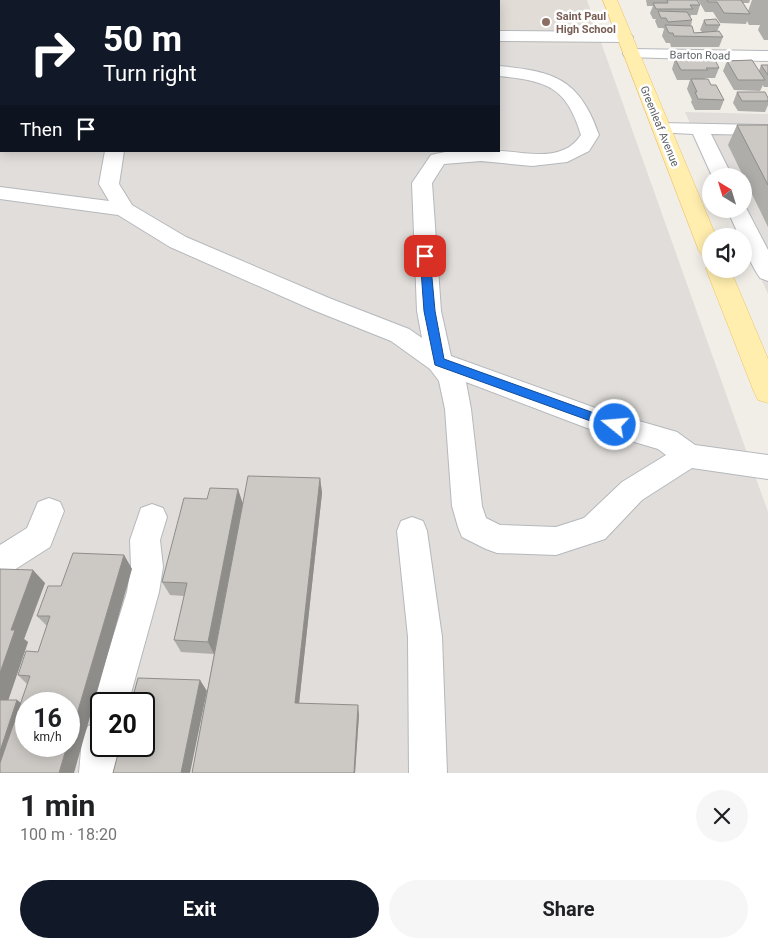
<!DOCTYPE html>
<html lang="en">
<head>
<meta charset="utf-8">
<style>
  :root { --surface:#fff; --page:#f6f6f6; --text:#202124; --muted:#757577; --accent:#111827 }
  body { margin:0; font-family:Roboto,sans-serif; background:var(--page); color:var(--text); height:100vh; display:flex; flex-direction:column; font-size:19px; white-space:nowrap }
  * { box-sizing:border-box; margin:0 }
  p { font-size:16px; color:var(--muted) }
  .icon { flex:none; width:28px; height:28px; fill:none; stroke:currentColor; stroke-width:2; stroke-linecap:round; stroke-linejoin:round }
  .map { position:relative; height:773px; overflow:hidden }
  .details { display:flex; flex-direction:column; background:var(--surface); flex:1 }
  .details>* { flex:none }
  .banner { position:absolute; left:0px; top:0px; width:500px; height:152px; box-shadow:0 2px 12px #0003; background:#111827; color:#fff; overflow:hidden }
  .needle { width:32px; rotate:322deg }
  .buttons { position:absolute; left:702px; top:168px; display:grid; gap:10px }
  .buttons a { display:grid; place-items:center; width:50px; height:50px; border-radius:50%; background:var(--surface); box-shadow:0 2px 12px #0003; font-size:25px }
  .speed { position:absolute; left:15px; top:692px; display:flex; gap:10px; font-size:25px; font-weight:700; text-align:center }
  .speed>* { display:grid; place-content:center; width:65px; height:65px; border-radius:50%; background:var(--surface); box-shadow:0 2px 12px #0003; line-height:1 }
  .speed small { font-size:12px; font-weight:400 }
  .speed .limit { border:2px solid #111; border-radius:8px; background:#fff; color:#111 }
  .pin { position:absolute; display:grid; place-items:center; width:42px; height:42px; color:#fff; margin:-21px; border-radius:10px; box-shadow:0 2px 8px #0006 }
  .me { position:absolute; width:55px; margin:-28px; rotate:287deg; stroke-linejoin:round; filter:drop-shadow(0 0 4px #0008) }
  .turn { display:flex; align-items:center; gap:18px; height:105px; padding:0 20px; font-size:22px }
  .turn .icon { width:65px; height:65px; stroke-width:2.5 }
  .turn b { display:block; font-size:35px; line-height:42px }
  .then { display:flex; align-items:center; height:48px; padding:0 20px; background:#0003; gap:10px; font-size:19px }
  .round { display:grid; place-items:center; flex:none; width:52px; height:52px; border-radius:26px; background:var(--page) }
  .headline { display:flex; align-items:center; justify-content:space-between; height:85px; padding:0 20px }
  h1 { font-size:30px; font-weight:700; line-height:38px }
  .cta { display:flex; gap:10px; margin-top:auto; padding:10px 20px }
  .cta a { flex:1; height:58px; border-radius:30px; background:var(--accent); color:#fff; font-size:20px; font-weight:700; line-height:58px; text-align:center }
  .cta a+a { background:var(--page); color:var(--text) }
  .map>svg:first-child { display:block }
</style>
</head>
<body>
<div class="map">
<svg width="768" height="773" viewBox="0 0 768 773">
  <rect width="100%" height="100%" fill="#f1eee8"/>
  <path fill="#e0ddda" fill-rule="evenodd" d="M0 0H158L1 1V151H499V44L602 45 768 512V773H0ZM26 704H69V746H26ZM101 704H144V746H101Z
    M685 112 768 114V294L744 241V236H742L729 209H744V176H714Z"/>
  <path fill="#e1ddd6" d="M158 0H587L602 45 499 44V1Z"/>
  <path fill="#c6e8c5" d="M175 0H419V1H174Z"/>
  <g fill="none" stroke-linecap="round" stroke-linejoin="round">
    <defs>
      <path id="minor" d="M457 0H471V1H457Z
        M0 18 1 19V28H0Z
        M499 31 625 32 630 34 633 37 630 40 625 42 499 41Z
        M0 48H1V58H0Z
        M631 49 768 51V61L625 57 623 54 625 51Z
        M499 66C554 71 580 79 599 135L589 151 567 162 532 166 481 161 444 164 432 183 441 311 451 356 601 410 677 432 695 445 768 455V479L692 468 642 500 605 539 556 555 497 553 486 549 462 537 458 527 452 506 445 409 439 381 430 369 391 341 313 310 170 247 118 215 0 199V187L109 201 99 184 105 151H124L119 184 132 205 186 237 329 298 409 329 422 338 417 311 412 183 431 155C453 149 479 150 501 151 521 152 545 158 563 150 571 147 576 142 581 135 566 86 547 81 499 76ZM466 382 587 428 658 449 666 455 622 482 584 518 556 527 500 525 486 518 482 506 471 409Z
        M661 123 768 125V135L711 134 732 176H712L693 134 655 132 652 128 655 124Z
        M744 204 768 250V281L760 278C752 266 744 251 744 236H739L727 209H744Z
        M49 498 60 502 64 511 50 547 11 572 0 577V545L27 528 38 502Z
        M152 504 163 508 167 517 160 540 163 567 159 592 128 704H101V718L97 717 92 704 127 592 131 567 130 540 141 508Z
        M412 517 423 521 427 531 442 637 447 773H409L408 637 397 531 401 521Z
        M101 721V746H119L117 773H79L82 739 88 726Z"/>
      <path id="major" d="M603 0H617L716 236H711V258L703 256 699 251Z
        M710 263H711V269H730L768 359V403L758 400 754 392 706 269Z"/>
    </defs>
    <use href="#minor" stroke="#b5b8bc" stroke-width="2"/>
    <use href="#major" stroke="#f1c260" stroke-width="1"/>
    <use href="#minor" fill="#fff" fill-rule="evenodd"/>
    <use href="#major" fill="#ffeeae" fill-rule="evenodd"/>
  </g>
  <path fill="#afada9" fill-rule="evenodd" d="M0 0H127L126 1H1V6H0Z
    M646 0H697L700 5 697 15H691L690 17 692 20 691 26 694 33 702 32 700 30 704 20 720 25 717 31 723 37 719 47H671L670 43H666L662 36 664 29 663 28H658L655 21 656 19H653L650 13 653 6H647Z
    M698 0H768V40H764L758 30 760 25H749L747 21 746 24 720 23 713 12H705ZM750 0H752L748 11 742 3H749Z
    M675 59 719 68 715 78H705V79L724 100 720 110H695L691 102 692 100 687 89 690 80H677L672 69Z
    M727 61 759 71 761 65H768V87H764L763 85 760 91 734 90 723 71Z
    M737 92 768 98V105L765 112 738 111 733 103Z
    M737 125H768V227L728 145Z
    M320 478 322 493 299 703 359 715 355 773H192L214 654 181 652 174 640 184 596 170 595 162 582 243 503Z
    M124 555 132 569 0 773V569L45 583 24 639 28 642 8 700H17L21 703 27 684 18 675 38 652 47 626 37 616 61 586Z"/>
  <path fill="#8f8d8a" d="M96 0H104V1H97Z
    M320 478 322 493 298 713 295 703Z
    M238 489 243 504 214 654 208 642Z
    M124 555 132 569 74 773H59L67 746H69V741Z
    M33 570 45 583 24 639 28 642 5 710 0 706V673L11 630Z
    M200 680 207 691 190 773H181Z
    M17 700 26 707 0 773V751Z
    M358 705 359 715 355 773H354Z"/>
  <path fill="#ccc9c5" stroke="#8f8d8a" d="M667 0H697L700 5H690L693 9H656L653 3H668Z
    M707 0H741L750 14 724 13 717 2H708Z
    M658 11 687 12 692 20 668 22 666 18H661Z
    M716 19 720 25H706L704 20Z
    M665 25 692 26 694 33 719 31 723 37 674 36 673 33H669Z
    M675 59 715 60 719 68H706L708 70H681Z
    M752 60 765 80H738L727 61Z
    M761 65H768V75Z
    M691 79H708L711 85H716L724 100 698 99 695 92H697Z
    M737 92H765L768 98V101H742Z
    M737 125H768V185Z
    M248 476 320 478 295 703 358 705 354 773H192Z
    M210 488 238 489 208 642 174 640 187 583 162 582 184 498 207 499Z
    M73 553 124 555 69 741V704H26V746H67L59 773H0V763L30 676 18 675 26 651 38 652 50 616H37L48 586H61Z
    M0 569 33 570 11 630H15L0 673Z
    M138 678 200 680 181 773H113L120 746H144V704H131Z
    M0 700H17L0 751Z"/>
  <path fill="#1a73e8" stroke="#114b97" d="M425 253 430 256 435 311 444 359 619 422 621 425 619 428H610L435 365 424 311 420 256Z"/>
  <circle fill="#8d6e63" stroke="#fff" stroke-width="2" cx="546" cy="22" r="5"/>
  <g text-anchor="middle" stroke-width="5" stroke-linejoin="round" paint-order="stroke">
    <g font-size="11" font-weight="bold" fill="#785e54" stroke="#fff" text-anchor="start">
      <text x="556" y="20">Saint Paul<tspan x="556" dy="13">High School</tspan></text>
    </g>
    <g font-size="11" fill="#5f6368" stroke="#fff">
      <text transform="translate(700 55) rotate(1)" y="4">Barton Road</text>
      <text transform="translate(660 126) rotate(68)" y="4">Greenleaf Avenue</text>
    </g>
  </g>
</svg>
<div class="buttons">
<a><svg class="needle" viewBox="-14 -14 28 28"><path d="M0-13l5 13h-10z" fill="#e53935"/><path d="M0 13l5-13h-10z" fill="#757577"/></svg></a>
<a><svg class="icon" aria-label="sound" viewBox="0 0 24 24"><path d="M4 9h4l5-4v14l-5-4H4zM17 9q2 3 0 6"/></svg></a>
</div>
<div class="speed"><div>16<small>km/h</small></div><div class="limit">20</div></div>
<div class="pin" style="left:425px;top:256px;background:#d93025"><svg class="icon" aria-label="arrive" viewBox="0 0 24 24"><path d="M6 21V4h12l-3 4 3 4H6"/></svg></div>
<svg class="me" style="left:615px;top:425px" viewBox="-20 -20 40 40"><circle r="17" fill="#1a73e8" stroke="#fff" stroke-width="3"/><path d="M0-11L8 9 0 5-8 9z" fill="#fff"/></svg>
<div class="banner">
<div class="turn"><svg class="icon" aria-label="right" viewBox="0 0 24 24"><path d="M7 20v-9h11M14 6l5 5-5 5"/></svg><div><b>50 m</b>Turn right</div></div>
<div class="then">Then<svg class="icon" aria-label="arrive" viewBox="0 0 24 24"><path d="M6 21V4h12l-3 4 3 4H6"/></svg></div>
</div>
</div>
<section class="details">
<div class="headline"><div><h1>1 min</h1><p>100 m · 18:20</p></div><a class="round"><svg class="icon" aria-label="close" viewBox="0 0 24 24"><path d="M6 6l12 12M18 6L6 18"/></svg></a></div>
<div class="cta"><a>Exit</a><a>Share</a></div>
</section>
</body>
</html>
